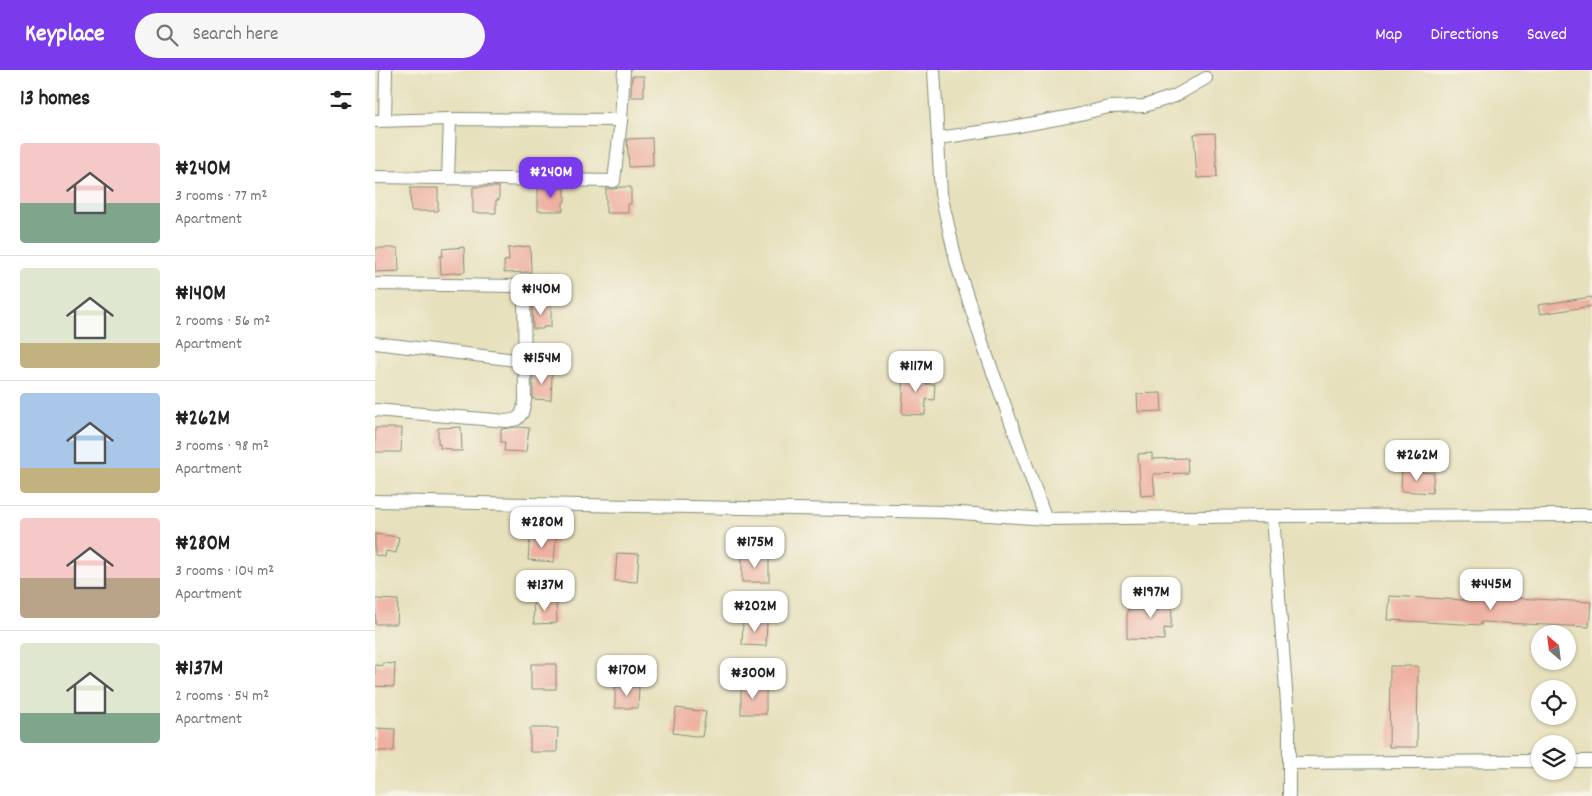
<!DOCTYPE html>
<html lang="en">
<head>
<meta charset="utf-8">
<style>
	body { margin:0; font-family:Dekko,sans-serif; background:#f6f6f6; color:#222; height:100vh; display:flex; flex-direction:column; font-size:19px; white-space:nowrap }
	* { box-sizing:border-box; margin:0 }
	p { font-size:16px; color:#767676 }
	.icon { flex:none; width:28px; height:28px; fill:none; stroke:currentColor; stroke-width:2; stroke-linecap:round; stroke-linejoin:round }
	.map { position:relative; flex:1; overflow:hidden }
	.side { display:flex; flex-direction:column; background:#fff; width:375px }
	.side>* { flex:none }
	.needle { width:32px; rotate:332deg }
	.tools { position:absolute; left:1156px; top:555px; display:grid; gap:10px }
	.tools a { display:grid; place-items:center; width:45px; height:45px; border-radius:50%; background:#fff; box-shadow:0 1px 4px #0004; font-size:25px }
	.price { position:absolute; translate:-50% -42px; padding:0 11px; border-radius:10px; background:#fff; color:#222; font-size:16px; line-height:32px; filter:drop-shadow(0 1px 2px #0008) }
	.price::after { content:''; position:absolute; left:50%; top:30px; width:15px; height:11px; margin-left:-8px; background:inherit; clip-path:polygon(0 0,100% 0,50% 100%) }
	.price.selected { background:#7c3aed; color:#fff }
	ul { padding:0; list-style:none }
	li { display:flex; align-items:center; gap:15px; height:125px; padding:0 20px }
	li+li { border-top:1px solid #e0e0e0 }
	li span { display:grid; place-items:center; flex:none; width:140px; height:100px; border-radius:5px; color:#555 }
	li>.icon { margin-inline-start:auto }
	span .icon { width:60px; height:60px; fill:#fffc; stroke-width:1 }
	li b { font-size:21px }
	h2 { display:flex; justify-content:space-between; align-items:center; height:60px; padding:0 20px; font-size:21px }
	header { display:flex; align-items:center; gap:30px; box-sizing:border-box; height:70px; padding:0 25px; background:#7c3aed; color:#fff }
	header strong { font-size:24px }
	nav { display:flex; gap:28px; margin-inline-start:auto; font-size:18px }
	.search { width:350px; height:45px; background:#f6f6f6; display:flex; align-items:center; gap:12px; box-sizing:border-box; padding:0 18px; border-radius:28px; color:#767676; font-size:19px }
	main { display:flex; flex:1; min-height:0 }
	.map>svg:first-child { display:block }
</style>
</head>
<body>
<header>
<strong>Keyplace</strong>
<div class="search"><svg class="icon" aria-label="search" viewBox="0 0 24 24"><circle cx="10" cy="10" r="6"/><path d="M15 15l6 6"/></svg>Search here</div>
<nav><a>Map</a><a>Directions</a><a>Saved</a></nav>
</header>
<main>
<section class="side">
<h2>13 homes<svg class="icon" aria-label="filters" viewBox="0 0 24 24"><path d="M4 7h16M4 17h16"/><circle cx="9" cy="7" r="2"/><circle cx="15" cy="17" r="2"/></svg></h2>
<ul>
<li><span style="background:linear-gradient(#f6c9c9 60%,#7fa58c 0)"><svg class="icon" aria-label="home" viewBox="0 0 24 24"><path d="M3 11l9-7 9 7M6 9v11h12V9"/></svg></span><div><b>₦240M</b><p>3 rooms · 77 m²</p><p>Apartment</p></div></li>
<li><span style="background:linear-gradient(#dfe7d0 75%,#c2b280 0)"><svg class="icon" aria-label="home" viewBox="0 0 24 24"><path d="M3 11l9-7 9 7M6 9v11h12V9"/></svg></span><div><b>₦140M</b><p>2 rooms · 56 m²</p><p>Apartment</p></div></li>
<li><span style="background:linear-gradient(#a9c7e8 75%,#c2b280 0)"><svg class="icon" aria-label="home" viewBox="0 0 24 24"><path d="M3 11l9-7 9 7M6 9v11h12V9"/></svg></span><div><b>₦262M</b><p>3 rooms · 98 m²</p><p>Apartment</p></div></li>
<li><span style="background:linear-gradient(#f6c9c9 60%,#b9a48a 0)"><svg class="icon" aria-label="home" viewBox="0 0 24 24"><path d="M3 11l9-7 9 7M6 9v11h12V9"/></svg></span><div><b>₦280M</b><p>3 rooms · 104 m²</p><p>Apartment</p></div></li>
<li><span style="background:linear-gradient(#dfe7d0 70%,#7fa58c 0)"><svg class="icon" aria-label="home" viewBox="0 0 24 24"><path d="M3 11l9-7 9 7M6 9v11h12V9"/></svg></span><div><b>₦137M</b><p>2 rooms · 54 m²</p><p>Apartment</p></div></li>
</ul>
</section>
<div class="map">
<svg width="1217" height="726" viewBox="0 0 1217 726">
	<rect width="100%" height="100%" fill="#f7f3e8"/>
	<filter id="ink" filterUnits="userSpaceOnUse"><feTurbulence type="fractalNoise" baseFrequency=".02" numOctaves="2"/><feDisplacementMap in="SourceGraphic" scale="10" xChannelSelector="R" yChannelSelector="G"/><feConvolveMatrix kernelMatrix="1 2 1 2 8 2 1 2 1" color-interpolation-filters="sRGB"/></filter>
	<filter id="wash" filterUnits="userSpaceOnUse"><feTurbulence type="fractalNoise" baseFrequency=".0096" numOctaves="4" result="noise"/><feDisplacementMap in="SourceGraphic" scale="20" xChannelSelector="R" yChannelSelector="G"/><feGaussianBlur stdDeviation="1.12" result="paint"/><feColorMatrix in="noise" values="0 0 0 0 0 0 0 0 0 0 0 0 0 0 0 0 0 1.4 0 .05"/><feComposite in="paint" operator="in"/></filter>
	<g filter="url(#wash)">
		<rect width="100%" height="100%" fill="#e7e0bc"/>
		<g id="blocks">
			<!-- building -->
			<g fill="#eeb1a1">
				<path d="M257 6H269V27H256Z"/>
				<path d="M840 63 842 107 822 108 819 64Z"/>
				<path d="M277 68 278 96 254 97 252 69Z"/>
				<path d="M98 117H124V130H121V143H98Z"/>
				<path d="M246 117H256V134H253V143H231V119H239Z"/>
				<path d="M35 118H63V141H36Z"/>
				<path d="M163 118H190V132H188V141H163Z"/>
				<path d="M155 176 156 202 129 203V191L134 190 133 178Z"/>
				<path d="M89 177 90 202 66 204 65 186H68L67 179Z"/>
				<path d="M0 178H23L24 201 0 202Z"/>
				<path d="M1217 227V236L1165 244 1163 235Z"/>
				<path d="M168 232V234H176V257H168V259H158L157 233Z"/>
				<path d="M158 301 177 302 176 330 158 329Z"/>
				<path d="M529 302 552 303 551 314H560L559 330 551 329 550 345 527 344Z"/>
				<path d="M786 323 787 341 763 342 762 324Z"/>
				<path d="M86 357 87 381H76V379L65 378V374H63V358Z"/>
				<path d="M142 357 154 358 151 382 129 381 130 372H126V359Z"/>
				<path d="M0 358H27L26 382H0Z"/>
				<path d="M777 383V389L812 388 813 403 778 404 780 425 766 426 763 384Z"/>
				<path d="M1027 401 1059 403 1057 423 1026 421Z"/>
				<path d="M0 464 24 467 21 483 11 481 10 487 0 485Z"/>
				<path d="M155 465 181 468 179 492 153 490Z"/>
				<path d="M242 483 264 484 262 512 240 511Z"/>
				<rect x="367" y="486" width="27" height="26"/>
				<path d="M785 518H798L796 559 789 558V570L752 569V540H784Z"/>
				<path d="M1015 526 1123 532V527L1216 532 1214 557 1106 552V555L1013 550Z"/>
				<path d="M1 529 23 530 22 554H0Z"/>
				<path d="M181 529 182 553 159 554 158 530Z"/>
				<path d="M368 550 392 551 391 576 367 575Z"/>
				<path d="M8 593 20 594 19 617 0 616V595L8 596Z"/>
				<rect x="156" y="594" width="25" height="25"/>
				<path d="M1015 596H1043L1042 677H1014Z"/>
				<rect x="366" y="615" width="25" height="29"/>
				<path d="M240 617H264L263 638H240Z"/>
				<path d="M301 638 331 642 327 667 298 663Z"/>
				<path d="M0 658 20 659 19 681H0Z"/>
				<path d="M155 658H183L182 682H155Z"/>
			</g>
		</g>
	</g>
	<g filter="url(#ink)">
		<use href="#blocks" fill-opacity="0" stroke="#838e78" stroke-width="1"/>
		<g fill="none" stroke-linecap="round" stroke-linejoin="round">
			<!-- minor casing -->
			<g stroke="#838e78" stroke-width="14">
				<g id="minor">
					<path d="M559 0 566 124 582 195 608 275 671 449"/>
					<path d="M10 50 11 0"/>
					<path d="M0 51 75 49 246 50"/>
					<path d="M564 68 638 57 697 46 734 37 769 36 800 26 831 8"/>
					<path d="M0 107 239 111 246 50 249 0"/>
					<path d="M73 108 75 49"/>
					<path d="M0 214 149 216 150 331 147 343 142 349 132 351 0 340"/>
					<path d="M0 273 149 291"/>
					<path d="M0 431 571 442 671 449 898 446 1217 445"/>
					<path d="M898 446 914 660V726"/>
					<path d="M1192 691H1217"/>
					<path d="M914 693 1165 691"/>
				</g>
			</g>
			<!-- minor -->
			<use href="#minor" stroke="#fff" stroke-width="12"/>
		</g>
	</g>
</svg>
<div class="tools">
<a><svg class="needle" viewBox="-14 -14 28 28"><path d="M0-13l5 13h-10z" fill="#e53935"/><path d="M0 13l5-13h-10z" fill="#767676"/></svg></a>
<a><svg class="icon" aria-label="locate" viewBox="0 0 24 24"><circle cx="12" cy="12" r="6"/><path d="M12 2v4M12 18v4M2 12h4M18 12h4"/></svg></a>
<a><svg class="icon" aria-label="layers" viewBox="0 0 24 24"><path d="M12 4l9 5-9 5-9-5zM3 14l9 5 9-5"/></svg></a>
</div>
<b class="price selected" style="left:176px;top:129px">₦240M</b>
<b class="price" style="left:166px;top:246px">₦140M</b>
<b class="price" style="left:167px;top:315px">₦154M</b>
<b class="price" style="left:541px;top:323px">₦117M</b>
<b class="price" style="left:1042px;top:412px">₦262M</b>
<b class="price" style="left:167px;top:479px">₦280M</b>
<b class="price" style="left:380px;top:499px">₦175M</b>
<b class="price" style="left:1116px;top:541px">₦445M</b>
<b class="price" style="left:170px;top:542px">₦137M</b>
<b class="price" style="left:776px;top:549px">₦197M</b>
<b class="price" style="left:380px;top:563px">₦202M</b>
<b class="price" style="left:252px;top:627px">₦170M</b>
<b class="price" style="left:378px;top:630px">₦300M</b>
</div>
</main>
</body>
</html>
